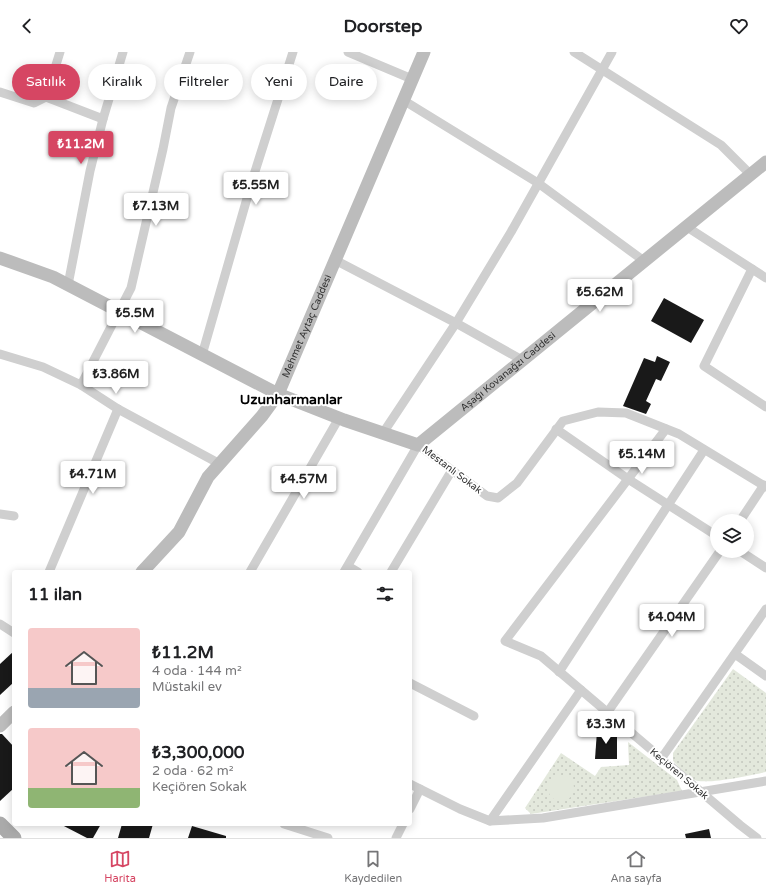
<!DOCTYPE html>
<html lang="tr">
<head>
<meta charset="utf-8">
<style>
	body { margin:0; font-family:"Varela Round",sans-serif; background:#f6f6f6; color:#202124; height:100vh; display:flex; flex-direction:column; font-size:15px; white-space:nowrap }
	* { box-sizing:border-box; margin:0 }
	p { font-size:13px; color:#757577 }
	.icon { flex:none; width:22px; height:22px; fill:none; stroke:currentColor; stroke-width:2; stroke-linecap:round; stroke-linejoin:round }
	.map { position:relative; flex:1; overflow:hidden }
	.details { position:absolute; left:12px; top:518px; width:400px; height:256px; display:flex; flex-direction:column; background:#fff; border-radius:4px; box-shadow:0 2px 10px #0003 }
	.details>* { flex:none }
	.top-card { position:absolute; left:12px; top:12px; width:400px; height:36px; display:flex; gap:8px }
	.tools { position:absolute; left:710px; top:462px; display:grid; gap:8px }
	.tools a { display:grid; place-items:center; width:44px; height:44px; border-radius:50%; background:#fff; box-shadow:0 2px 10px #0003; font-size:20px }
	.price { position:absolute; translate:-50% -34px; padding:0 9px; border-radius:4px; background:#fff; color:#222; font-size:13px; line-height:26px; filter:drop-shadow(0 1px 2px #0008) }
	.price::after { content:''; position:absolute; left:50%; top:24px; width:12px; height:9px; margin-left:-6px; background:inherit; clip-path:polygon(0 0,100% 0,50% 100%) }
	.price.on { background:#d64663; color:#fff }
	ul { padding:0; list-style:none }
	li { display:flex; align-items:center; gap:12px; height:100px; padding:0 16px }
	li span { display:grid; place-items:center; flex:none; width:112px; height:80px; border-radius:4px; color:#555 }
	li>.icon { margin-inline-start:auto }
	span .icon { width:48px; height:48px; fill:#fffc; stroke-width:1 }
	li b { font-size:17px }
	h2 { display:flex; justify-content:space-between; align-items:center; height:48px; padding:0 16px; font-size:17px }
	.chip { padding:0 14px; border-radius:18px; background:#fff; box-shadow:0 2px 10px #0003; font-size:14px; line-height:36px }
	.chip.on { background:#d64663; color:#fff }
	header { display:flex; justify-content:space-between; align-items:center; height:52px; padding:0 16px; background:#fff; font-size:18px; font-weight:800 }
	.tabs { display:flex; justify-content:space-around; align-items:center; height:56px; border-top:1px solid #e0e0e0; background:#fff; font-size:11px; color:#757577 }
	.tabs a { display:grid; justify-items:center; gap:2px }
	.tabs .on { color:#d64663 }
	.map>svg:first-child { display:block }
</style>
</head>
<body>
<header><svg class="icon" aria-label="back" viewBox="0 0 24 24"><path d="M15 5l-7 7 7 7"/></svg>Doorstep<svg class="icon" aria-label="heart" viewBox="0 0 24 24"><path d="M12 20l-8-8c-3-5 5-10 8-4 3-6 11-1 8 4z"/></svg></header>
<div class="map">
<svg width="766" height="786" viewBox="0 0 766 786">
	<defs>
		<pattern id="park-dots" width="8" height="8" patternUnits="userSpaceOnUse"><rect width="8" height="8" fill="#e3e8dc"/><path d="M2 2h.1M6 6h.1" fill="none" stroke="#c3c7bd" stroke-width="1.8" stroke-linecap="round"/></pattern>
	</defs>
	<rect width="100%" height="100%" fill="#fff"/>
	<!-- park -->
	<g fill="url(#park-dots)">
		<path d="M733 617 766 641V720C750 723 704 734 691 727 685 723 679 715 673 709V701Z"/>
		<path d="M628 690 677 728 682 739 531 762 525 756 561 701 595 724 601 715 629 713Z"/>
	</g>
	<!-- pitch -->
	<circle fill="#e3e8dc" cx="561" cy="736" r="13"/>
	<!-- building -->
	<g fill="#191919">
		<path d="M664 246 704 268 691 291 651 269Z"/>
		<path d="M657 304 670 310 661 329 656 327 646 349 651 352 646 362 623 354 644 306 655 310Z"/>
		<path d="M14 599V630L0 643V612Z"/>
		<path d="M597 679H617V707H595Z"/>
		<path d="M0 682H2L14 695V736L0 749Z"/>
		<path d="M60 772H101L93 786H87Z"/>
		<path d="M122 772H153L149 786H118Z"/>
		<path d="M192 774 226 784V786H188Z"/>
		<path d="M709 777 711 786H686L685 782Z"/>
	</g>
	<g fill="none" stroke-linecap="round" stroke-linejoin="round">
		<!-- street -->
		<g stroke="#cfcfcf" stroke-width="9">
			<path d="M60 0 46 45 103 67"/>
			<path d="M348 0 412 27"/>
			<path d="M574 0 721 93 751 123"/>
			<path d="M0 40 34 51 46 45"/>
			<path d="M403 48 538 131 644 209"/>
			<path d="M687 175 766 226"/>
			<path d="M335 208 456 271 522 308"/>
			<path d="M752 217 704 314 766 355"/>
			<path d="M68 233 90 119 103 67 123 0"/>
			<path d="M0 302 43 315 81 333 118 357 220 412"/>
			<path d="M202 303 252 129 293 0"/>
			<path d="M81 333 131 236 163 97 171 56 190 0"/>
			<path d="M556 377 628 427 717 484"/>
			<path d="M666 377 505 589 541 604 740 773 757 786"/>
			<path d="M383 381 456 271 511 180 612 0"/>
			<path d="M0 462 14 464"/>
			<path d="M740 469 764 433"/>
			<path d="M740 499 766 516"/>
			<path d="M348 514 358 520"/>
			<path d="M49 520 118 357"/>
			<path d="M250 520 339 366"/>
			<path d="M344 520 418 393 487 444 498 446 517 431 563 369 598 360 626 361 679 382 766 435"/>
			<path d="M391 520 452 418"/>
			<path d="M0 572 14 581"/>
			<path d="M735 602 766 624"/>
			<path d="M559 620 704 398"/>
			<path d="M410 631 474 664"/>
			<path d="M607 661 720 499"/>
			<path d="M661 707 766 557"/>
			<path d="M410 732 460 757 490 769 543 766 766 729"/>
			<path d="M410 757 420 737"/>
			<path d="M490 769 581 638"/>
			<path d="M284 772 328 786"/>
			<path d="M396 786 403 772"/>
		</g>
		<!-- secondary -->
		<g stroke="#bcbcbc" stroke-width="13">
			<path id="s1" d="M0 206 53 225 278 342 344 368 418 393 766 110"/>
			<path id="s2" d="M142 520 179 480 208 425 262 364 278 342 424 0"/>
			<path d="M0 674 14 660"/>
		</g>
		<!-- primary -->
		<path stroke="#aaa" stroke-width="15" d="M0 772 14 786"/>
	</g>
	<g text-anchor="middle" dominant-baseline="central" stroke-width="4" stroke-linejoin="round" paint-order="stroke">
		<!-- street labels -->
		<g font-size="10" fill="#323232" stroke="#fff">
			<text stroke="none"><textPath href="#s2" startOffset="299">Mehmet Aytaç Caddesi</textPath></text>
			<text stroke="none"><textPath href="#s1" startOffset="575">Aşağı Kovanağzı Caddesi</textPath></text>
			<text transform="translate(452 418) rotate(37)">Mestanlı Sokak</text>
			<text transform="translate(679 722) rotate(40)">Keçiören Sokak</text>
		</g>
		<!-- district labels -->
		<g font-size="14" font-weight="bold" fill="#000" stroke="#fff">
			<text x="291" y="347">Uzunharmanlar</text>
		</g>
	</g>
</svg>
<div class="tools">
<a><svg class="icon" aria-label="layers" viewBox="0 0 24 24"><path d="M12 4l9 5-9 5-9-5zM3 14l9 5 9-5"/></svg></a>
</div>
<b class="price on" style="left:81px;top:113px">₺11.2M</b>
<b class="price" style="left:256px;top:154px">₺5.55M</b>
<b class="price" style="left:156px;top:175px">₺7.13M</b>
<b class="price" style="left:600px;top:261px">₺5.62M</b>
<b class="price" style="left:135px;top:282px">₺5.5M</b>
<b class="price" style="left:116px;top:343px">₺3.86M</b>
<b class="price" style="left:642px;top:423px">₺5.14M</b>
<b class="price" style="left:93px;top:443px">₺4.71M</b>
<b class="price" style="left:304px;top:448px">₺4.57M</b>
<b class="price" style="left:672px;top:586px">₺4.04M</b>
<b class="price" style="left:606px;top:693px">₺3.3M</b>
<div class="top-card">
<a class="chip on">Satılık</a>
<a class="chip">Kiralık</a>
<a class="chip">Filtreler</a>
<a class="chip">Yeni</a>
<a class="chip">Daire</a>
</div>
<section class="details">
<h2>11 ilan<svg class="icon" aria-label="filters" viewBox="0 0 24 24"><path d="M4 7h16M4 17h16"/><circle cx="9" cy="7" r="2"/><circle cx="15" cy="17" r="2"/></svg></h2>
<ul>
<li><span style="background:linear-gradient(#f6c9c9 75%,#9aa5b1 0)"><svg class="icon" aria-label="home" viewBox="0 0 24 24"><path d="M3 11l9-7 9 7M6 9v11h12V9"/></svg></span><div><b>₺11.2M</b><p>4 oda · 144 m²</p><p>Müstakil ev</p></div></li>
<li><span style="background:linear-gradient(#f6c9c9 75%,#8fb573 0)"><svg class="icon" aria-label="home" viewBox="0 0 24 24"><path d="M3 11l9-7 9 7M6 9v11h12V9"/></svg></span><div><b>₺3,300,000</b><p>2 oda · 62 m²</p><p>Keçiören Sokak</p></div></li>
</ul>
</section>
</div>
<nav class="tabs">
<a class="on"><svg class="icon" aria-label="map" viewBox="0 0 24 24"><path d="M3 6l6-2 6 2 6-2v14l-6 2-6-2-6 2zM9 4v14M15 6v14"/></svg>Harita</a>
<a><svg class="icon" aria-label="saved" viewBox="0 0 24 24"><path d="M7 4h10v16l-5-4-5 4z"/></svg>Kaydedilen</a>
<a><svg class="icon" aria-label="home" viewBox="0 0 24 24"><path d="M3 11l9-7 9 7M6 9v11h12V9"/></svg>Ana sayfa</a>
</nav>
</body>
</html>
